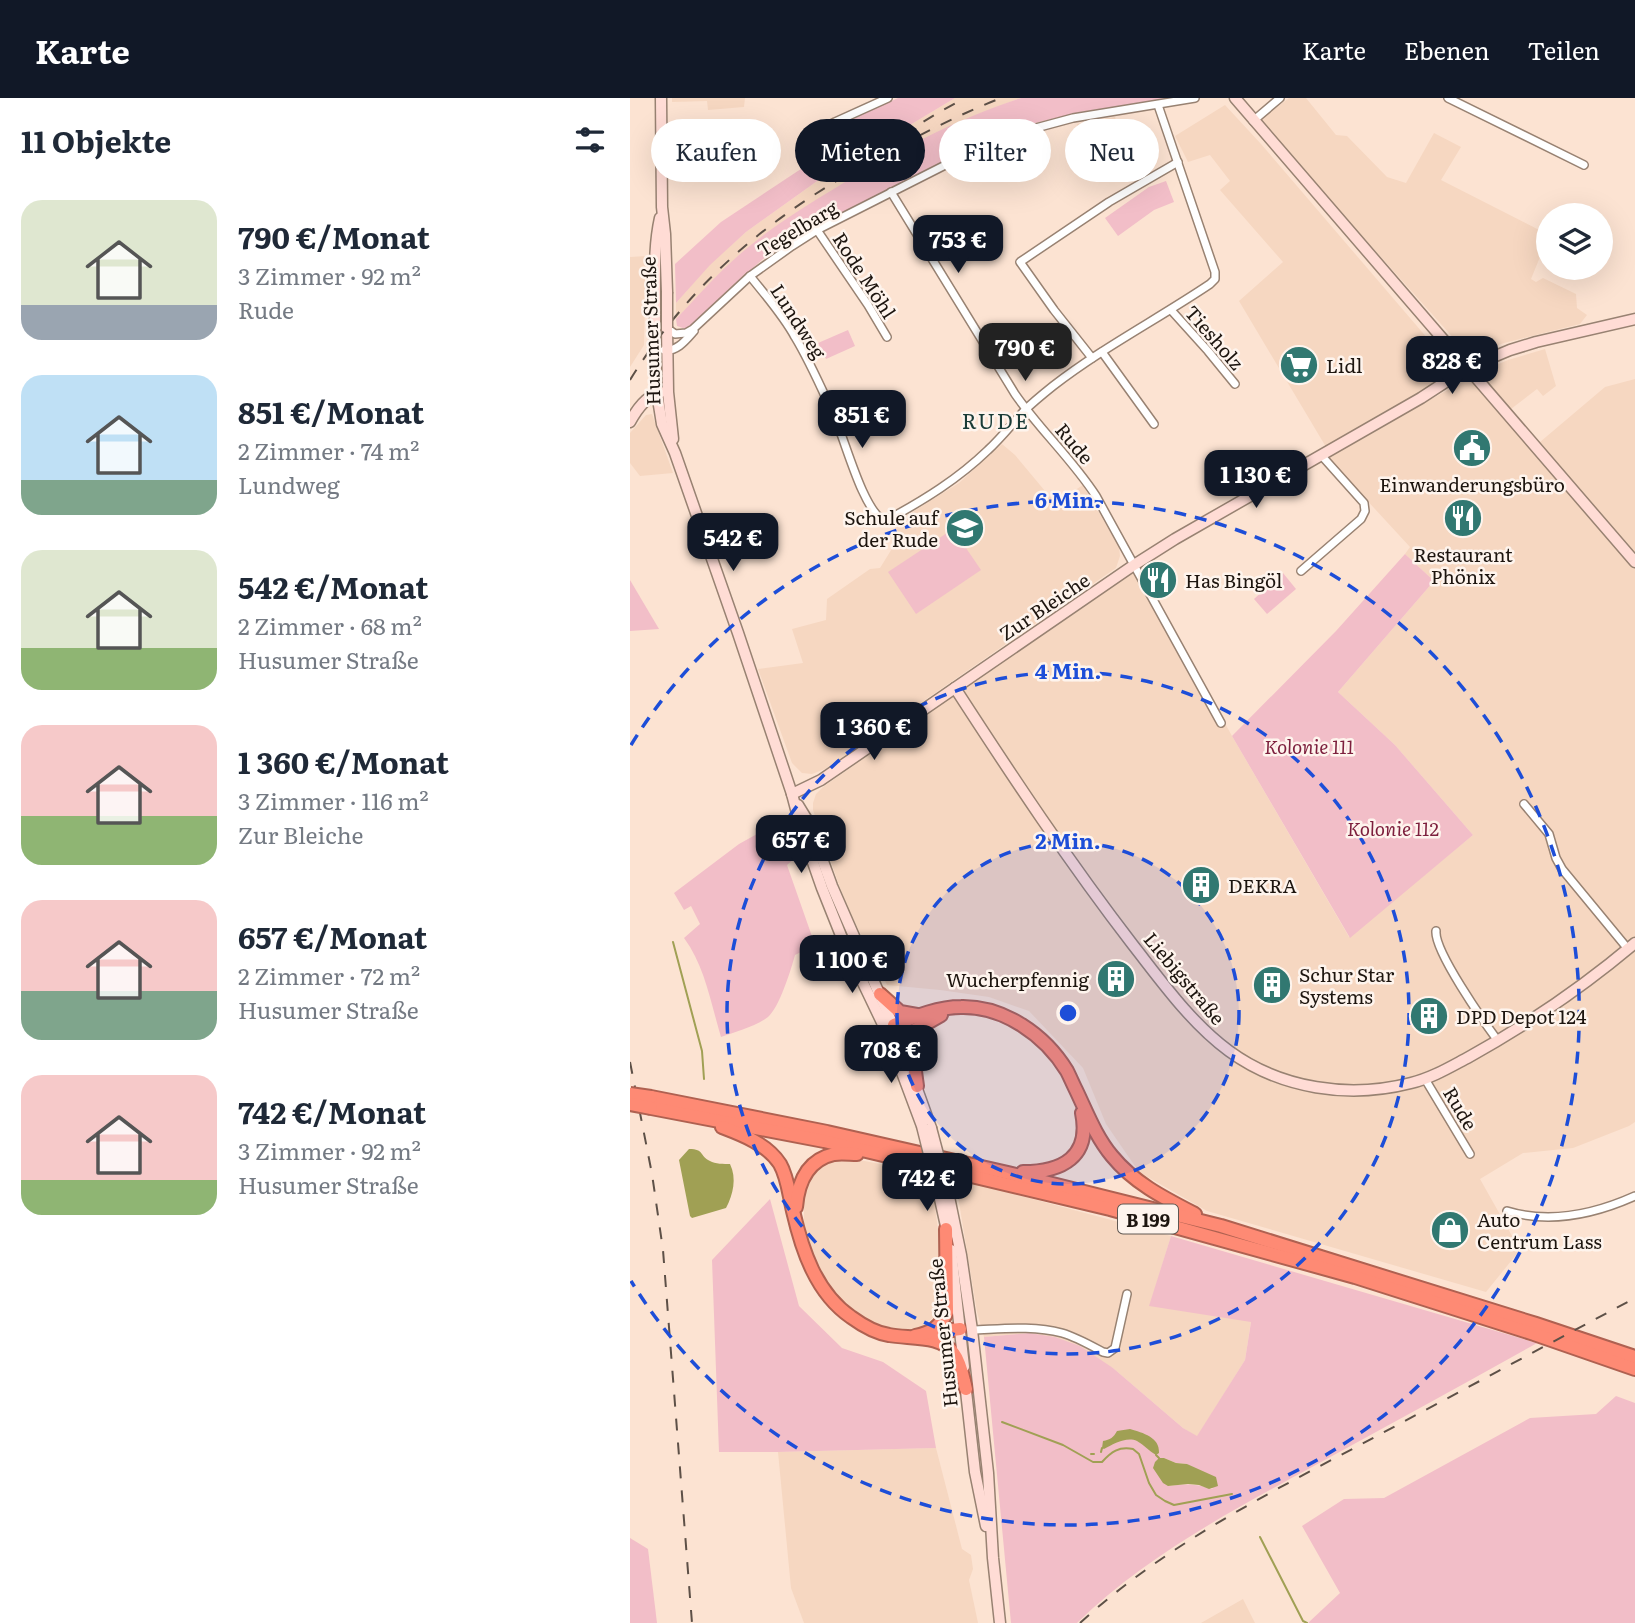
<!DOCTYPE html>
<html lang="de">
<head>
<meta charset="utf-8">
<style>
	body { margin:0; font-family:Literata,serif; background:#f6f6f7; color:#1f2937; height:100vh; display:flex; flex-direction:column; font-size:26px; white-space:nowrap }
	* { box-sizing:border-box; margin:0 }
	p { font-size:23px; color:#747a83 }
	.icon { flex:none; width:38px; height:38px; fill:none; stroke:currentColor; stroke-width:2; stroke-linecap:round; stroke-linejoin:round }
	.map { position:relative; flex:1; overflow:hidden }
	.details { display:flex; flex-direction:column; background:#fff; width:630px }
	.details>* { flex:none }
	.hud { position:absolute; left:21px; top:21px; width:665px; height:63px; display:flex; gap:14px }
	.controls { position:absolute; left:906px; top:105px; display:grid; gap:14px }
	.controls a { display:grid; place-items:center; width:77px; height:77px; border-radius:50%; background:#fff; box-shadow:0 7px 28px #0002; font-size:35px }
	.price { position:absolute; translate:-50% -60px; padding:0 16px; border-radius:14px; background:#111827; color:#fff; font-size:23px; line-height:46px; filter:drop-shadow(0 2px 4px #0008) }
	.price::after { content:''; position:absolute; left:50%; top:42px; width:21px; height:16px; margin-left:-10px; background:inherit; clip-path:polygon(0 0,100% 0,50% 100%) }
	.price.selected { background:#222; color:#fff }
	ul { padding:0; list-style:none }
	li { display:flex; align-items:center; gap:21px; height:175px; padding:0 21px }
	li span { display:grid; place-items:center; flex:none; width:196px; height:140px; border-radius:21px; color:#555 }
	li>.icon { margin-inline-start:auto }
	span .icon { width:84px; height:84px; fill:#fffc; stroke-width:1 }
	li b { font-size:30px }
	h2 { display:flex; justify-content:space-between; align-items:center; height:84px; padding:0 21px; font-size:30px }
	.pill { padding:0 24px; border-radius:32px; background:#fff; box-shadow:0 7px 28px #0002; font-size:24px; line-height:63px }
	.pill.selected { background:#111827; color:#fff }
	header { display:flex; align-items:center; gap:42px; box-sizing:border-box; height:98px; padding:0 35px; background:#111827; color:#fff }
	header strong { font-size:33px }
	nav { display:flex; gap:38px; margin-inline-start:auto; font-size:24px }
	main { display:flex; flex:1; min-height:0 }
	.map>svg:first-child { display:block }
</style>
</head>
<body>
<header>
<strong>Karte</strong>
<nav><a>Karte</a><a>Ebenen</a><a>Teilen</a></nav>
</header>
<main>
<section class="details">
<h2>11 Objekte<svg class="icon" aria-label="filters" viewBox="0 0 24 24"><path d="M4 7h16M4 17h16"/><circle cx="9" cy="7" r="2"/><circle cx="15" cy="17" r="2"/></svg></h2>
<ul>
<li><span style="background:linear-gradient(#dfe7d0 75%,#9aa5b1 0)"><svg class="icon" aria-label="home" viewBox="0 0 24 24"><path d="M3 11l9-7 9 7M6 9v11h12V9"/></svg></span><div><b>790 €/Monat</b><p>3 Zimmer · 92 m²</p><p>Rude</p></div></li>
<li><span style="background:linear-gradient(#bfe0f5 75%,#7fa58c 0)"><svg class="icon" aria-label="home" viewBox="0 0 24 24"><path d="M3 11l9-7 9 7M6 9v11h12V9"/></svg></span><div><b>851 €/Monat</b><p>2 Zimmer · 74 m²</p><p>Lundweg</p></div></li>
<li><span style="background:linear-gradient(#dfe7d0 70%,#8fb573 0)"><svg class="icon" aria-label="home" viewBox="0 0 24 24"><path d="M3 11l9-7 9 7M6 9v11h12V9"/></svg></span><div><b>542 €/Monat</b><p>2 Zimmer · 68 m²</p><p>Husumer Straße</p></div></li>
<li><span style="background:linear-gradient(#f6c9c9 65%,#8fb573 0)"><svg class="icon" aria-label="home" viewBox="0 0 24 24"><path d="M3 11l9-7 9 7M6 9v11h12V9"/></svg></span><div><b>1 360 €/Monat</b><p>3 Zimmer · 116 m²</p><p>Zur Bleiche</p></div></li>
<li><span style="background:linear-gradient(#f6c9c9 65%,#7fa58c 0)"><svg class="icon" aria-label="home" viewBox="0 0 24 24"><path d="M3 11l9-7 9 7M6 9v11h12V9"/></svg></span><div><b>657 €/Monat</b><p>2 Zimmer · 72 m²</p><p>Husumer Straße</p></div></li>
<li><span style="background:linear-gradient(#f6c9c9 75%,#8fb573 0)"><svg class="icon" aria-label="home" viewBox="0 0 24 24"><path d="M3 11l9-7 9 7M6 9v11h12V9"/></svg></span><div><b>742 €/Monat</b><p>3 Zimmer · 92 m²</p><p>Husumer Straße</p></div></li>
</ul>
</section>
<div class="map">
<svg width="1005" height="1525" viewBox="0 0 1005 1525">
	<rect width="100%" height="100%" fill="#fce3d2"/>
	<!-- built -->
	<g fill="#f6d7c1">
		<path d="M42 0H115L114 9 78 12 77 3 42 4Z"/>
		<path d="M325 0H391L377 5 307 35 110 156 46 221V205L80 166 116 134 190 81Z"/>
		<path d="M659 0H676L706 37 717 38 757 79 776 85 804 35 831 49 811 82 919 137 901 181 906 184 913 180 946 196 947 210 957 217 950 226 874 245 845 255 836 254 629 23Z"/>
		<path d="M595 7 631 46 816 262 817 270 803 287 696 349 609 203 653 164 590 92 600 83 580 57 558 64 545 38Z"/>
		<path d="M485 19 489 33 493 32 499 53 483 60 480 55 459 65 447 26Z"/>
		<path d="M16 158 14 247 0 269V159Z"/>
		<path d="M915 251 926 288 913 298 907 291 881 311 910 344 975 289 1005 281V1024L999 1028 943 1050 893 1055 850 1081 890 1152 856 1194 577 1113 509 1074 476 1026 453 970 399 913 359 899 310 892 257 887 221 817 209 787 183 712V705L186 696 193 689 508 469 602 638 719 839 843 737 765 647 708 594 804 483 775 456 780 449 697 359 850 274 878 262Z"/>
		<path d="M22 316 43 375 10 378 0 365V335L16 317Z"/>
		<path d="M372 346 385 357 425 405 453 387 489 449 490 458 486 470 195 671 182 676 172 675 162 665 128 571 173 565 162 531 196 522 197 501 240 471 250 470 263 449 265 425 329 385Z"/>
		<path d="M213 1059 299 1075 303 1092 310 1148 311 1197 308 1216 291 1229 273 1233 239 1223 213 1205 197 1183 185 1161 174 1129V1097L183 1075 196 1064Z"/>
		<path d="M325 1080 541 1138 520 1207 621 1223 615 1262 567 1339 553 1330 483 1270 399 1235 354 1239 347 1214Z"/>
		<path d="M306 1350 332 1451 341 1457 343 1471 339 1482 348 1525H174L161 1490 148 1354Z"/>
		<path d="M613 1501 625 1525H571Z"/>
	</g>
	<!-- green -->
	<g fill="#f2bec8" fill-rule="evenodd">
		<path d="M268 0H325L190 81 116 134 80 167 46 205 45 166 91 124 186 61 181 52 194 34Z"/>
		<path d="M391 0H539L450 14 401 26 350 46 185 128 133 161 96 194 61 227 56 231 47 228 46 221C67 199 87 176 110 156 140 130 174 109 207 89 264 54 328 20 391 0Z"/>
		<path d="M536 83 544 104 524 112 488 138 475 120 519 89Z"/>
		<path d="M218 232 225 248 196 261 188 245Z"/>
		<path d="M323 431 351 472 286 516 258 474Z"/>
		<path d="M775 456 804 483 708 594 765 647 843 737 720 840 602 638 706 533Z"/>
		<path d="M653 475 666 491 637 516 624 501Z"/>
		<path d="M0 482 29 531 0 533Z"/>
		<path d="M156 725 166 759 157 767 185 847 165 857C161 872 149 910 138 919 127 928 105 934 91 939 81 906 75 868 54 840L70 826 61 808 54 812 44 795 109 746 127 736Z"/>
		<path d="M140 1101 169 1208 212 1250 253 1264 296 1293 306 1350 148 1354H89L82 1162Z"/>
		<path d="M541 1138 907 1245C832 1287 757 1328 682 1369 601 1413 513 1460 447 1525H381L354 1239 399 1235 425 1239 450 1248 483 1270 553 1330 567 1338 615 1262 621 1224 519 1208ZM534 1360 546 1365 557 1366 583 1391C577 1390 571 1387 564 1387 555 1386 547 1387 538 1388Z"/>
		<path d="M986 1298 1005 1305V1525H678L710 1495 672 1428 714 1401 754 1400 900 1320 966 1316Z"/>
		<path d="M0 1440 18 1451 27 1525H0Z"/>
	</g>
	<!-- water -->
	<g fill="#a0a054">
		<path d="M59 1051C75 1051 69 1058 80 1063 85 1066 94 1066 100 1066 107 1080 103 1097 96 1110L62 1120 60 1118 49 1062Z"/>
		<path d="M500 1331C513 1335 530 1339 529 1355L526 1357C519 1353 514 1347 507 1343 497 1338 483 1346 474 1351L472 1350 473 1343C480 1342 484 1339 487 1333Z"/>
		<path d="M529 1360H534L546 1365 557 1366 586 1379 588 1388 579 1391 569 1387 558 1386 538 1388 533 1385 523 1370 525 1364Z"/>
	</g>
	<g fill="none" stroke-linecap="round" stroke-linejoin="round">
		<!-- stream -->
		<g stroke="#a0a054" stroke-width="2">
			<path d="M43 844 72 953 74 981"/>
			<path d="M372 1324 433 1347 463 1364H472C481 1354 489 1348 503 1351L509 1356 519 1385 526 1397 535 1403 544 1407 602 1396"/>
			<path d="M471 1354 472 1350"/>
			<path d="M461 1356H464"/>
			<path d="M526 1357 529 1360"/>
			<path d="M630 1439 673 1523 677 1525"/>
		</g>
		<!-- street casing -->
		<g stroke="#988272" stroke-width="10">
			<g id="street">
				<path d="M818 0 954 67"/>
				<path d="M623 23 650 0"/>
				<path d="M173 41 205 24 258 0"/>
				<path d="M261 94 385 296C410 332 442 361 466 398L591 625"/>
				<path d="M187 132 238 207 257 239"/>
				<path d="M120 178C136 198 153 217 165 239 179 262 190 287 201 311 215 339 230 406 253 423L257 422C294 402 328 381 358 352 371 340 382 326 394 313 403 304 413 296 423 288 472 250 528 221 580 186L585 181V174L528 7"/>
				<path d="M541 212 578 253 605 286"/>
				<path d="M37 230 45 236 56 235 63 231 120 178 162 148 187 132 345 52 391 34 443 20 565 0"/>
				<path d="M34 252C47 254 56 242 64 233"/>
				<path d="M472 254 524 326"/>
				<path d="M462 260 424 212 390 164 479 104 548 64"/>
				<path d="M671 473 731 421 735 413 734 405 691 357"/>
				<path d="M894 706 919 736 926 760 932 771 998 851"/>
				<path d="M806 833C804 853 854 924 868 943"/>
				<path d="M795 981 840 1056"/>
				<path d="M877 1113C920 1126 965 1116 1005 1098"/>
				<path d="M342 1232C371 1231 403 1227 432 1235 446 1239 460 1247 473 1254L478 1255 485 1250 497 1196"/>
			</g>
		</g>
		<!-- secondary casing -->
		<g stroke="#988272" stroke-width="13">
			<g id="secondary">
				<path d="M31 0 32 109 35 136 37 194"/>
				<path d="M605 0 1005 464"/>
				<path d="M25 201C25 174 24 147 30 120"/>
				<path d="M37 230 38 294 43 341"/>
				<path d="M25 250 27 295 32 326 45 355 108 535 162 696 171 730 192 790 214 845 258 937 292 1028"/>
				<path d="M0 324C7 311 16 298 31 294"/>
				<path d="M325 590C382 678 439 764 503 847 532 884 561 925 599 953 651 991 719 1001 781 985 802 980 820 969 839 959 897 927 954 888 1005 845"/>
				<path d="M162 696 191 682 504 467 545 441 791 300 837 270 880 252 906 244 1005 221"/>
				<path d="M168 707 179 725 202 788 269 941 301 1030"/>
				<path d="M308 1092 318 1137"/>
				<path d="M318 1094 331 1157 342 1232 358 1375 363 1460 370 1525"/>
				<path d="M321 1152 334 1269"/>
				<path d="M335 1284 345 1374 356 1428"/>
			</g>
		</g>
		<!-- highway casing -->
		<g stroke="#af6151" stroke-width="16">
			<g id="highway">
				<path d="M250 896 270 914 287 917"/>
				<path d="M264 927C284 919 308 909 331 909 374 908 415 937 437 973 440 979 443 986 446 992 457 1015 466 1039 482 1058 504 1085 534 1100 565 1116"/>
				<path d="M269 941 311 917"/>
				<path d="M287 988C284 966 280 947 293 928"/>
				<path d="M21 999 197 1034 378 1075 591 1128 906 1226 1005 1259"/>
				<path d="M21 1010 194 1043 480 1111 725 1179 904 1236 1005 1271"/>
				<path d="M92 1029C113 1037 137 1046 150 1066 158 1080 159 1097 163 1113 172 1152 186 1195 221 1219 232 1227 246 1235 259 1237 279 1241 312 1236 324 1256 331 1265 333 1280 336 1291"/>
				<path d="M393 1074C432 1074 461 1059 452 1015"/>
				<path d="M166 1109C168 1085 177 1062 204 1056 211 1055 220 1056 227 1056"/>
				<path d="M299 1235 330 1231"/>
				<path d="M285 1238C301 1235 310 1229 317 1214L316 1131"/>
			</g>
		</g>
		<!-- street -->
		<use href="#street" stroke="#fff" stroke-width="7"/>
		<!-- secondary -->
		<use href="#secondary" stroke="#ffdcd5" stroke-width="10"/>
		<!-- highway -->
		<use href="#highway" stroke="#fe8a74" stroke-width="12"/>
		<!-- rail -->
		<g stroke="#5d5047" stroke-width="2" stroke-dasharray="12 12" stroke-linecap="butt">
			<path d="M273 36 306 16 335 0"/>
			<path d="M0 282C67 174 154 108 265 50 300 32 335 14 371 0"/>
			<path d="M0 964 22 1076 33 1152 62 1525"/>
			<path d="M450 1525C532 1450 631 1399 728 1348 820 1299 913 1249 1005 1200"/>
		</g>
		<!-- secondary-bridge casing -->
		<g stroke="#988272" stroke-width="13" stroke-linecap="butt">
			<g id="secondary-bridge">
				<path d="M37 194V230"/>
				<path d="M25 201V250"/>
				<path d="M292 1028 308 1092"/>
				<path d="M301 1030 318 1094"/>
			</g>
		</g>
		<!-- highway-bridge casing -->
		<g stroke="#af6151" stroke-width="16" stroke-linecap="butt">
			<g id="highway-bridge">
				<path d="M0 996 21 999"/>
				<path d="M0 1006 21 1010"/>
			</g>
		</g>
		<!-- secondary-bridge -->
		<use href="#secondary-bridge" stroke="#ffdcd5" stroke-width="10"/>
		<!-- highway-bridge -->
		<use href="#highway-bridge" stroke="#fe8a74" stroke-width="12"/>
	</g>
	<!-- distance rings -->
	<circle cx="438" cy="915" r="171" fill="#1d4ed8" fill-opacity=".12"/>
	<g fill="none" stroke="#1d4ed8" stroke-width="3.5" stroke-dasharray="12 9">
		<circle cx="438" cy="915" r="171"/>
		<circle cx="438" cy="915" r="341"/>
		<path d="M1 647A512 512 0 1 1 1 1183"/>
	</g>
	<!-- icons -->
	<defs>
		<g id="supermarket-disc" transform="scale(2.0125)"><circle r="9.5" fill="#317871" stroke="#fef4ed"/><path d="M-6-5.5h2.5l.6 2H6L4.5 2H-2.5L-4.4-4H-6ZM-1.5 3.2a1.3 1.3 0 1 0 .1 0ZM3 3.2a1.3 1.3 0 1 0 .1 0Z" fill="#fff"/></g>
		<g id="civic-disc" transform="scale(2.0125)"><circle r="9.5" fill="#317871" stroke="#fef4ed"/><path d="M-.6-6.5H3V-4.5H.6V-3L4-1V1h2V6H-6V1h2V-1L-.6-3ZM-1.2 2.5V6h2.4V2.5Z" fill="#fff"/></g>
		<g id="restaurant-disc" transform="scale(2.0125)"><circle r="9.5" fill="#317871" stroke="#fef4ed"/><path d="M-5-6h1v4h1v-4h1v4h1v-4h1v5L-1.5 .5V6h-2V.5L-5-1ZM5-6V6H3V1.5H1.5Q1.5-4 5-6Z" fill="#fff"/></g>
		<g id="school-disc" transform="scale(2.0125)"><circle r="9.5" fill="#317871" stroke="#fef4ed"/><path d="M0-5L7-2L0 1L-7-2ZM-4 1L0 2.5L4 1V4Q0 6-4 4Z" fill="#fff"/></g>
		<g id="building-disc" transform="scale(2.0125)"><circle r="9.5" fill="#317871" stroke="#fef4ed"/><path d="M-4-6H4V6H1V3H-1V6H-4ZM-2.5-4.3h1.7v1.8h-1.7ZM.8-4.3h1.7v1.8H.8ZM-2.5-1h1.7V.8h-1.7ZM.8-1h1.7V.8H.8Z" fill="#fff"/></g>
		<g id="shop-disc" transform="scale(2.0125)"><circle r="9.5" fill="#317871" stroke="#fef4ed"/><path d="M-5-2.5h2.3a2.7 3.5 0 0 1 5.4 0H5L5.5 6h-11ZM-1.5-2.5h3a1.5 2.3 0 0 0-3 0Z" fill="#fff"/></g>
	</defs>
	<g fill-rule="evenodd">
		<use href="#supermarket-disc" x="669" y="267"/>
		<use href="#civic-disc" x="842" y="350"/>
		<use href="#restaurant-disc" x="833" y="420"/>
		<use href="#school-disc" x="335" y="430"/>
		<use href="#restaurant-disc" x="528" y="482"/>
		<use href="#building-disc" x="571" y="787"/>
		<use href="#building-disc" x="486" y="881"/>
		<use href="#building-disc" x="642" y="887"/>
		<use href="#building-disc" x="799" y="918"/>
		<use href="#shop-disc" x="820" y="1132"/>
	</g>
	<g text-anchor="middle" dominant-baseline="central" stroke-width="5" stroke-linejoin="round" paint-order="stroke">
		<!-- shield labels -->
		<rect fill="#fef4ed" stroke="#605852" stroke-width="2" x="488" y="1106.5" width="60" height="29" rx="5"/>
		<g font-size="18" font-weight="bold" fill="#1d150f">
			<text x="518" y="1121">B 199</text>
		</g>
		<!-- street labels -->
		<g font-size="19" fill="#1d150f" stroke="#fef4ed">
			<text transform="translate(167 130) rotate(-31)">Tegelbarg</text>
			<text transform="translate(235 177) rotate(57)">Rode Möhl</text>
			<text transform="translate(169 223) rotate(57)">Lundweg</text>
			<text transform="translate(20 233) rotate(-92)">Husumer Straße</text>
			<text transform="translate(585 239) rotate(49)">Tiesholz</text>
			<text transform="translate(445 345) rotate(50)">Rude</text>
			<text transform="translate(414 508) rotate(-34)">Zur Bleiche</text>
			<text transform="translate(555 880) rotate(50)">Liebigstraße</text>
			<text transform="translate(831 1010) rotate(59)">Rude</text>
			<text transform="translate(312 1235) rotate(-96)">Husumer Straße</text>
		</g>
		<!-- poi labels -->
		<g font-size="19" fill="#1d150f" stroke="#fef4ed" text-anchor="start">
			<text x="696" y="267">Lidl</text>
			<text x="842" y="386" text-anchor="middle">Einwanderungsbüro</text>
			<text x="308" y="419" text-anchor="end">Schule auf<tspan x="308" dy="22">der Rude</tspan></text>
			<text x="833" y="456" text-anchor="middle">Restaurant<tspan x="833" dy="22">Phönix</tspan></text>
			<text x="555" y="482">Has Bingöl</text>
			<text x="598" y="787">DEKRA</text>
			<text x="669" y="876">Schur Star<tspan x="669" dy="22">Systems</tspan></text>
			<text x="459" y="881" text-anchor="end">Wucherpfennig</text>
			<text x="826" y="918">DPD Depot 124</text>
			<text x="847" y="1121">Auto<tspan x="847" dy="22">Centrum Lass</tspan></text>
		</g>
		<!-- park labels -->
		<g font-size="19" font-style="italic" fill="#7d1f3d" stroke="#fef4ed">
			<text x="679" y="648">Kolonie 111</text>
			<text x="763" y="730">Kolonie 112</text>
		</g>
		<!-- neighbourhood labels -->
		<g font-size="21" letter-spacing="2" fill="#193b37" stroke="#fef4ed">
			<text x="366" y="321">RUDE</text>
		</g>
	</g>
	<circle cx="438" cy="915" r="10" fill="#1d4ed8" stroke="#fef4ed" stroke-width="3.5"/>
	<g font-size="21" text-anchor="middle" font-weight="bold" fill="#1d4ed8" stroke="#fef4ed" stroke-width="5" stroke-linejoin="round" paint-order="stroke">
		<text x="438" y="410">6 Min.</text>
		<text x="438" y="581">4 Min.</text>
		<text x="438" y="751">2 Min.</text>
	</g>
</svg>
<div class="controls">
<a><svg class="icon" aria-label="layers" viewBox="0 0 24 24"><path d="M12 4l9 5-9 5-9-5zM3 14l9 5 9-5"/></svg></a>
</div>
<b class="price" style="left:328px;top:177px">753 €</b>
<b class="price selected" style="left:395px;top:285px">790 €</b>
<b class="price" style="left:822px;top:298px">828 €</b>
<b class="price" style="left:232px;top:352px">851 €</b>
<b class="price" style="left:626px;top:412px">1 130 €</b>
<b class="price" style="left:103px;top:475px">542 €</b>
<b class="price" style="left:244px;top:664px">1 360 €</b>
<b class="price" style="left:171px;top:777px">657 €</b>
<b class="price" style="left:222px;top:897px">1 100 €</b>
<b class="price" style="left:261px;top:987px">708 €</b>
<b class="price" style="left:297px;top:1115px">742 €</b>
<div class="hud">
<a class="pill">Kaufen</a>
<a class="pill selected">Mieten</a>
<a class="pill">Filter</a>
<a class="pill">Neu</a>
</div>
</div>
</main>
</body>
</html>
